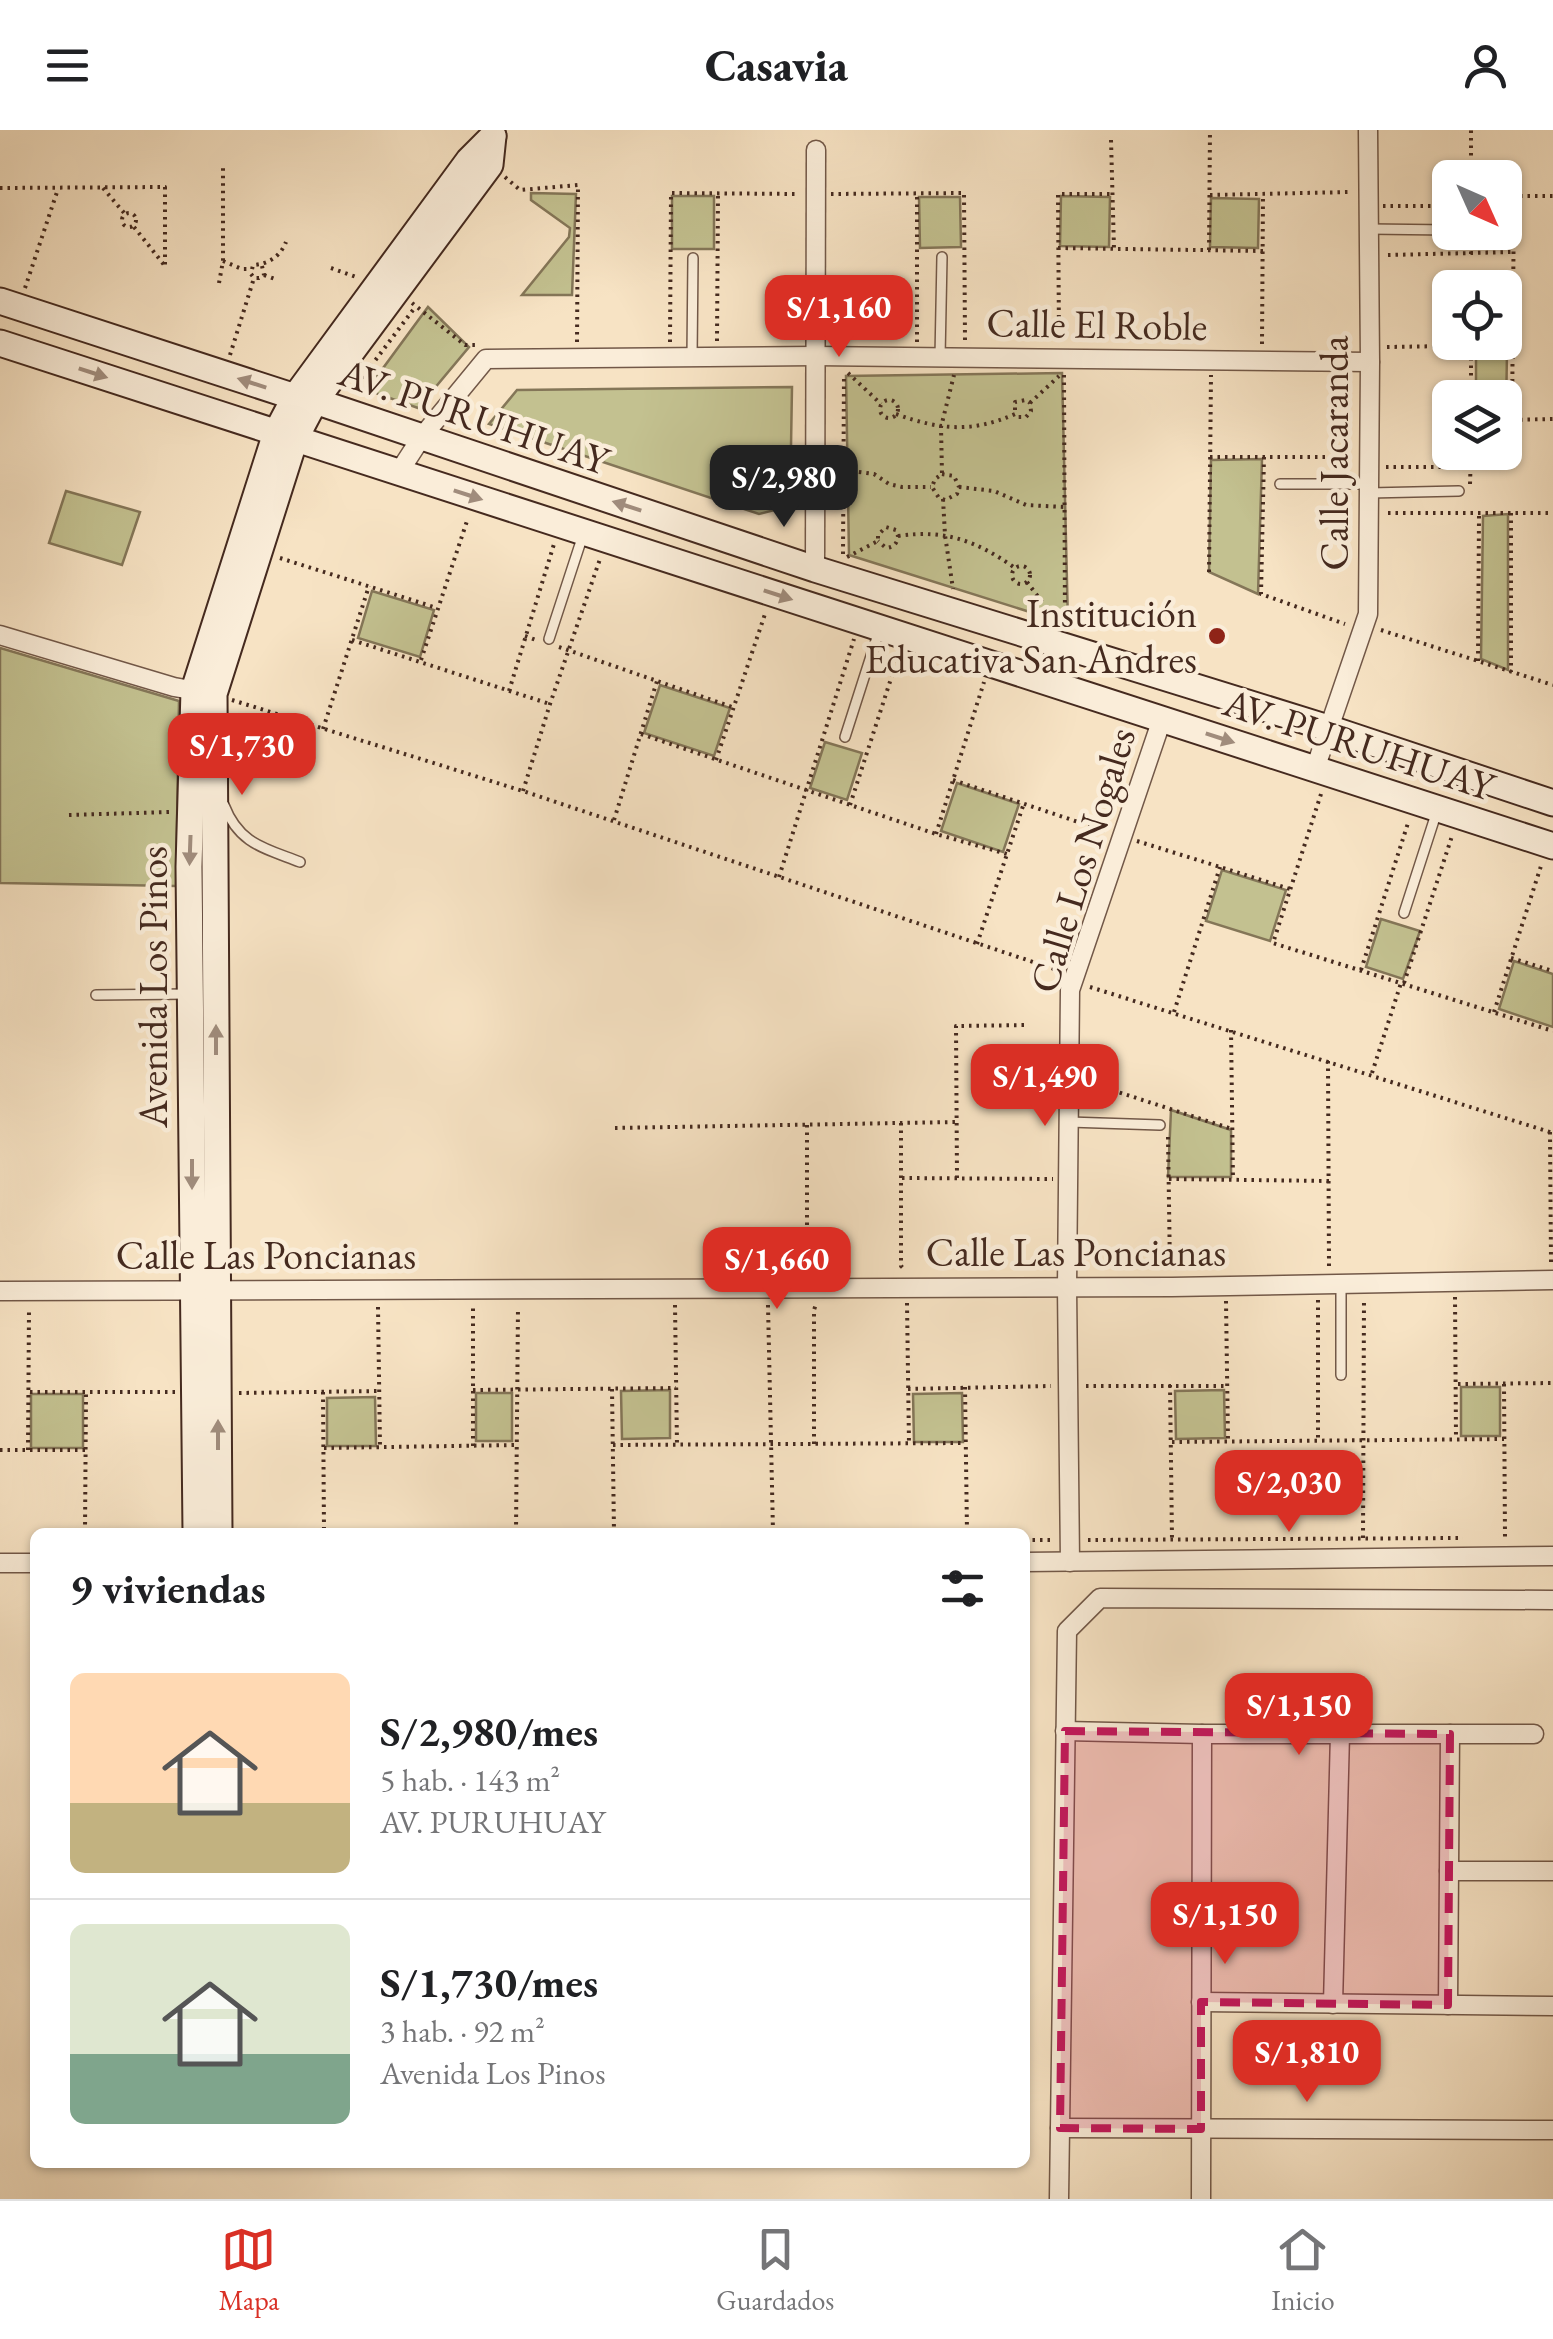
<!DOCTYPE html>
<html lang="es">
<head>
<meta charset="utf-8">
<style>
	body { margin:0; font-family:"EB Garamond",serif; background:#f2f2f2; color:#202124; height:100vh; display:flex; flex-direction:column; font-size:38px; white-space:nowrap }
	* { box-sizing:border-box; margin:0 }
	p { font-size:32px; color:#757577 }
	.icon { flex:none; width:55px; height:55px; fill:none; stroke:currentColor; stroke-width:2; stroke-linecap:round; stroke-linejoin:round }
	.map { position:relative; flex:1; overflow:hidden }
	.panel { position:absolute; left:30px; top:1398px; width:1000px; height:640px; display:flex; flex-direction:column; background:#fff; border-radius:15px; box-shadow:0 2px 8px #0004 }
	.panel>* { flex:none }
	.needle { width:65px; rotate:135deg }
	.fabs { position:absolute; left:1432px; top:30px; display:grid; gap:20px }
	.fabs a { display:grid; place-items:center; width:90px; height:90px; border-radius:15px; background:#fff; box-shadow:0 2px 8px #0004; font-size:50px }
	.price { position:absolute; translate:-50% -85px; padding:0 22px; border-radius:20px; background:#d93025; color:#fff; font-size:32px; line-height:65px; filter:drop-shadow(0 2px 5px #0008) }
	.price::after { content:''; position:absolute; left:50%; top:60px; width:30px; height:22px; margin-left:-15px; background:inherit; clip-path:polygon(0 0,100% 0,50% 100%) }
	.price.on { background:#222; color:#fff }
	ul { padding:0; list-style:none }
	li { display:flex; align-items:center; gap:30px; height:250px; padding:0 40px }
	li+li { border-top:2px solid #e0e0e0 }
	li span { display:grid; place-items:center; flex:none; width:280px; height:200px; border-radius:15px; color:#555 }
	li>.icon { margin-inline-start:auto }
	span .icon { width:120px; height:120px; fill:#fffc; stroke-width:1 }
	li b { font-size:42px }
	h2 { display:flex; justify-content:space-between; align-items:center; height:120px; padding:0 40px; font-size:42px }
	header { display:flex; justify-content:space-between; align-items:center; height:130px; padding:0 40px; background:#fff; font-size:45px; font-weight:800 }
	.menu { display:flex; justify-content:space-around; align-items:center; height:140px; border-top:2px solid #e0e0e0; background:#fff; font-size:28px; color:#757577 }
	.menu a { display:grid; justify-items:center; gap:5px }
	.menu .on { color:#d93025 }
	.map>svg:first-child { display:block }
</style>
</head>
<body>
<header><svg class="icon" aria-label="menu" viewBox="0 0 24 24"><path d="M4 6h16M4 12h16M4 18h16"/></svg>Casavia<svg class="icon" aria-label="person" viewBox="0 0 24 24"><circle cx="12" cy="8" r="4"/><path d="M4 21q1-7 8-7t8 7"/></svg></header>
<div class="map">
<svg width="1553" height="2069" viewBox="0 0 1553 2069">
	<rect width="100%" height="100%" fill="#f7e3c4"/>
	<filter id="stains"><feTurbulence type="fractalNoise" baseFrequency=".002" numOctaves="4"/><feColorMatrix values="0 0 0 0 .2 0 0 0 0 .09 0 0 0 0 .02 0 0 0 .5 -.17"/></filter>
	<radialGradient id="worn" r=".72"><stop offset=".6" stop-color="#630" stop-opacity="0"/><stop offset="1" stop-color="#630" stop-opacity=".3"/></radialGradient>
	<!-- green -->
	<g fill="#c3c190" stroke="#847658" stroke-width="2.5">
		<path d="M531 63 576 64 572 165H522L569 107 570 98 531 70Z"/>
		<rect x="672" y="66" width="42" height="53"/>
		<path d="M1061 66 1110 67 1109 117 1060 116Z"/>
		<path d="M919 67H960L961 117 920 118Z"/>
		<path d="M1211 68 1259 69 1258 118 1210 117Z"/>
		<path d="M428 177 469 217 418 278 367 260Z"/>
		<path d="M1476 220H1507L1506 286 1505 268 1476 267Z"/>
		<path d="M1062 243 1068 494 849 425 846 246Z"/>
		<path d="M792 257 790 376 759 384 489 294 517 260Z"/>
		<path d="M1262 329 1258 464 1209 442 1211 330Z"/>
		<path d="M66 361 140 382 122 435 49 413Z"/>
		<path d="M1508 384V540L1481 529 1483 386Z"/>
		<path d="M372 461 434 480 420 527 358 508Z"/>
		<path d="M0 518 179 571 176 756 0 753Z"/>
		<path d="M660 555 730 578 714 626 644 603Z"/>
		<path d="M825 612 862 623 847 670 810 658Z"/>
		<path d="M957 653 1019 674 1003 722 941 701Z"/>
		<path d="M1222 740 1286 760 1270 811 1206 791Z"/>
		<path d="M1381 789 1420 801 1403 849 1366 837Z"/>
		<path d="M1514 831 1553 844V897L1499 879Z"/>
		<path d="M1171 980 1231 1000V1047H1168Z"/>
		<rect x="1461" y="1257" width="39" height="49"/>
		<path d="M670 1260V1308L622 1309 621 1261Z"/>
		<path d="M1224 1260 1225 1308 1176 1309 1175 1261Z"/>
		<rect x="476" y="1263" width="36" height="48"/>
		<path d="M962 1263 963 1312H914L913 1264Z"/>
		<rect x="31" y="1264" width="52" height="54"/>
		<path d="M375 1267 376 1316H327V1268Z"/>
	</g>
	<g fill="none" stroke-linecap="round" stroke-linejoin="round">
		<!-- lane casing -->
		<g stroke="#725848" stroke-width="12">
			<g id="lane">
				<path d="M1369 99 1450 100"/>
				<path d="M692 227 693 128"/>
				<path d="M940 227 942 127"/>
				<path d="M1280 354H1369"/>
				<path d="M1369 363 1459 361"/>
				<path d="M549 509 583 405"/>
				<path d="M845 607 879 501"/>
				<path d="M224 675C239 714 264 718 300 732"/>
				<path d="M1404 783 1437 681"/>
				<path d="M96 865 188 864"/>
				<path d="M1069 992 1160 995"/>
				<path d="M1341 1154V1245"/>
			</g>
		</g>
		<!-- street casing -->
		<g stroke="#725848" stroke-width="21">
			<g id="street">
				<path d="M399 342 421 308 486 229 815 226 1370 232"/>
				<path d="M815 439 816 20"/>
				<path d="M0 505 174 557 203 562"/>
				<path d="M1315 639 1368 484 1370 232 1368 0"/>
				<path d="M0 1161 1172 1157 1553 1150"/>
				<path d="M1025 1432 1553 1426"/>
				<path d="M1070 1432 1067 1157 1070 860 1162 589"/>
				<path d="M0 1433H35"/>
				<path d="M1065 1601 1202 1604H1534"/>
				<path d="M1449 1741H1553"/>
				<path d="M1201 1872 1553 1876"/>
				<path d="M1333 1874 1340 1604"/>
				<path d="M1448 1875 1450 1604"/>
				<path d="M1060 1998 1553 2000"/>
				<path d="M1059 2069 1067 1501 1100 1468 1553 1470"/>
				<path d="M1201 2069 1202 1604"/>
			</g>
		</g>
		<!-- secondary casing -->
		<g stroke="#452a1f" stroke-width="29">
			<g id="secondary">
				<path d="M0 171 295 267 315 271 815 439 1328 598 1553 673"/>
				<path d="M0 213 1553 716"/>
				<path d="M196 1402 189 737 194 560 276 303 295 267 469 30 493 6"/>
				<path d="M219 1402 214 564 295 309 315 271 490 35 493 6"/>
			</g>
		</g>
		<!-- path -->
		<g stroke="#452a1f" stroke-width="4" stroke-dasharray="2.5 5" stroke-linecap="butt">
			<path d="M1111 10 1114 119"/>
			<path d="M505 47 520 60 578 55 577 213"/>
			<path d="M1471 48V0"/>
			<path d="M0 58 165 57V137"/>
			<path d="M103 58 125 84"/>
			<path d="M831 64 964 63 965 211"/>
			<path d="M1210 65 1350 62"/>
			<path d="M1505 66H1553"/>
			<path d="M1383 76H1450"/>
			<circle cx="129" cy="90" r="7"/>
			<path d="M134 97 165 136"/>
			<path d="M1058 118 1263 121"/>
			<path d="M1209 120 1210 0"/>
			<path d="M1471 124V102"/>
			<path d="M1388 125 1513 122"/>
			<path d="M223 131 242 139H250"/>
			<path d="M262 136 264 145 259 148H254L251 144 253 135C268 134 280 127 286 112"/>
			<path d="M331 138 359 148"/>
			<path d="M264 145 278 150"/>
			<path d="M219 153 223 131V36"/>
			<path d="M25 158 58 59"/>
			<path d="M412 173 465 215H478"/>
			<path d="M1059 210 1058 64H1113"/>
			<path d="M717 211 718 62"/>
			<path d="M670 212 671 63 797 64"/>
			<path d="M917 212V64"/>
			<path d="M1262 214 1263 64"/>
			<path d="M1387 217 1512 215"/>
			<path d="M230 225 254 148"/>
			<path d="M848 243 881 274"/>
			<path d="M1064 245 1065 495"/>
			<path d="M353 260 416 176"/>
			<path d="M1471 268V217"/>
			<circle cx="889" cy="279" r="9"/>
			<path d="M1030 273 1059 246"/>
			<path d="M896 284C940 300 972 303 1015 284L1018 287H1026L1031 281 1030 273 1026 270 1015 272V284"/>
			<path d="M1512 289 1514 66"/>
			<path d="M1505 290 1553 289"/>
			<path d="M1210 327H1351"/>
			<path d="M1264 327 1261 464 1345 494"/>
			<path d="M1386 337H1471"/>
			<path d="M844 340 874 344 889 354 902 357H931"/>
			<path d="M942 344 954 346 959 357 957 364 945 370 939 368 932 357 935 349 942 344 941 297 954 245"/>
			<path d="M1470 354 1471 322"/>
			<path d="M959 357 994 361 1026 375 1065 377"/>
			<path d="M943 369 945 405 953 459"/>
			<path d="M1388 383H1553"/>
			<path d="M1511 383V542"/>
			<path d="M898 406C945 399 977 411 1015 438"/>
			<path d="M843 424 844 244"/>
			<path d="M847 427 878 411V405L886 397 896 400 898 406C897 414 894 417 886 418L878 411"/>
			<path d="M280 428 437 478"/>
			<circle cx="1021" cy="445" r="9"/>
			<path d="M1209 442 1211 245"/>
			<path d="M1027 452 1057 492"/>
			<path d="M1381 500 1553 555"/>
			<path d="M525 506 536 510"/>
			<path d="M352 510 550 574"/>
			<path d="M559 517 735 578"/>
			<path d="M421 530 468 388"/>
			<path d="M1478 531 1479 386"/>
			<path d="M509 561 554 414"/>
			<path d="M232 570 523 661 1060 841"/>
			<path d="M323 599 369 456"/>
			<path d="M641 604 936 704 1007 724"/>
			<path d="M716 630 765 484"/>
			<path d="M953 650 1105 701"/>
			<path d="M523 661 550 574 600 429"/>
			<path d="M1321 664 1273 813 1553 901"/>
			<path d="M850 675 899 524"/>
			<path d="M69 685 170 682"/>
			<path d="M614 690 657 551"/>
			<path d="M936 704 984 552"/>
			<path d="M1137 711 1290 759"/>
			<path d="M779 747 854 509"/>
			<path d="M977 814 1024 673"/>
			<path d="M1511 828 1553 841"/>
			<path d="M1361 840 1408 693"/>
			<path d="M1404 853 1452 706"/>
			<path d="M1090 857 1553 1003"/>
			<path d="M1174 882 1220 737"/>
			<path d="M1494 882 1541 736"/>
			<path d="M1231 900 1233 1050"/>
			<path d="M1328 931 1329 1137"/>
			<path d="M1372 943 1401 853"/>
			<path d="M1084 951 1232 999"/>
			<path d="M901 993V1136L905 1140"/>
			<path d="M615 998 956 992"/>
			<path d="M1550 1002 1551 1132"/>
			<path d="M1168 1007 1170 1140"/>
			<path d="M902 1048 1053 1049"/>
			<path d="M957 1048 956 896 1029 895"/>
			<path d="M1169 1049 1329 1051"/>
			<path d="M807 1140V994"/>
			<path d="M1455 1167 1456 1308"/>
			<path d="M1318 1170V1310"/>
			<path d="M1226 1171 1228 1311"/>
			<path d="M907 1173 909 1314"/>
			<path d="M675 1175 677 1315"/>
			<path d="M768 1175 773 1402"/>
			<path d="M378 1177 380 1317"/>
			<path d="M1458 1254 1553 1253"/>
			<path d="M1504 1254 1505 1407"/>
			<path d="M1170 1255 1172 1409"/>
			<path d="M1086 1256H1227"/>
			<path d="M965 1257 967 1402"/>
			<path d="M612 1259 614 1402"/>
			<path d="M908 1259 1051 1256"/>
			<path d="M473 1260 676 1258"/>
			<path d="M30 1262H175"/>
			<path d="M323 1262 324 1402"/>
			<path d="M239 1263 379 1261"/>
			<path d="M1172 1312 1504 1309"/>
			<path d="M814 1314V1180L816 1174"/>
			<path d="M613 1315 965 1313"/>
			<path d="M473 1316V1175"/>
			<path d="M324 1318 516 1315"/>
			<path d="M0 1320H86"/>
			<path d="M28 1320 29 1180"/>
			<path d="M85 1402 86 1262"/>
			<path d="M516 1402 518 1177"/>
			<path d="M1363 1408 1364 1168"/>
			<path d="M1025 1410H1053"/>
			<path d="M1088 1410 1463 1408"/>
		</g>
		<!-- lane -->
		<use href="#lane" stroke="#faedd9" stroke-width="9"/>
		<!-- street -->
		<use href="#street" stroke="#faedd9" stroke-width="18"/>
		<!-- secondary -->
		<use href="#secondary" stroke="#faedd9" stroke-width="25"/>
	</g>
	<!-- one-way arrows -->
	<defs><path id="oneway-solid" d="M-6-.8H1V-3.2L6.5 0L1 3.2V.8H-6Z" transform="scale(2.5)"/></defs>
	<g fill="#a08c7c">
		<use href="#oneway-solid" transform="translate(93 243) rotate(18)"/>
		<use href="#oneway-solid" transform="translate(252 253) rotate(-162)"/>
		<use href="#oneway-solid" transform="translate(468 365) rotate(18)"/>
		<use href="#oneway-solid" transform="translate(627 376) rotate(-162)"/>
		<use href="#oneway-solid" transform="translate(778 465) rotate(18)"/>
		<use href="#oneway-solid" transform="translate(1220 608) rotate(18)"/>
		<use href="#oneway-solid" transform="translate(190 720) rotate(92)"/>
		<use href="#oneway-solid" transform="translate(216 910) rotate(-90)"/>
		<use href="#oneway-solid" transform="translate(192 1044) rotate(90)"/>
		<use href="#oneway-solid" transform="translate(218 1305) rotate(-90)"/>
	</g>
	<!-- marked area -->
	<path fill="#c2185b" fill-opacity="0.2" stroke="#c2185b" stroke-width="8" stroke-dasharray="20 12" stroke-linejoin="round" d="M1065 1601 1450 1604 1448 1875 1201 1872V1999L1060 1998Z"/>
	<!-- markers -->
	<circle fill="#8f2418" stroke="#faedd9" stroke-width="4" cx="1217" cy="506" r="10"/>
	<g text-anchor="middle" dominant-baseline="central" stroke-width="9" stroke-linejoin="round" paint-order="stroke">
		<!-- street labels -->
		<g font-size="40" fill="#452a1f" stroke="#faedd9">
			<text transform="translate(1097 194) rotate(1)">Calle El Roble</text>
			<text transform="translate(474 286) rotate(19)">AV. PURUHUAY</text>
			<text transform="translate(1334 323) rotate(-90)">Calle Jacaranda</text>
			<text transform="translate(1359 614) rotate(18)">AV. PURUHUAY</text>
			<text transform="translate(1082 730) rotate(-73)">Calle Los Nogales</text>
			<text transform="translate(153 857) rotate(-90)">Avenida Los Pinos</text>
			<text x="1076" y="1122">Calle Las Poncianas</text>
			<text x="266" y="1125">Calle Las Poncianas</text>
		</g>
		<!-- poi labels -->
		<g font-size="40" fill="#452a1f" stroke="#faedd9" text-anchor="end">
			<text x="1197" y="483">Institución<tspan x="1197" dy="46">Educativa San Andres</tspan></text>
		</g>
	</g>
	<rect width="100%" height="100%" filter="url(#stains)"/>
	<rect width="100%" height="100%" fill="url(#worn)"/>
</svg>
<div class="fabs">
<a><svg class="needle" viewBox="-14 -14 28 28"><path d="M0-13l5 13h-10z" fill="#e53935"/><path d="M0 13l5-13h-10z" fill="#757577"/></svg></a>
<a><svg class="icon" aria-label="locate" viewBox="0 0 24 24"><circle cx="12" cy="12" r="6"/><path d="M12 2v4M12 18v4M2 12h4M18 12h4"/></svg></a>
<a><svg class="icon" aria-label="layers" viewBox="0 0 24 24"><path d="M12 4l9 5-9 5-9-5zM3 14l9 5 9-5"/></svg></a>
</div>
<b class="price" style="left:839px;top:230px">S/1,160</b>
<b class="price on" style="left:784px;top:400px">S/2,980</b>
<b class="price" style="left:242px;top:668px">S/1,730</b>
<b class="price" style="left:1045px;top:999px">S/1,490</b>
<b class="price" style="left:777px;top:1182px">S/1,660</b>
<b class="price" style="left:1289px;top:1405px">S/2,030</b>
<b class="price" style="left:1299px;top:1628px">S/1,150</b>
<b class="price" style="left:1225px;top:1837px">S/1,150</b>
<b class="price" style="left:1307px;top:1975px">S/1,810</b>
<section class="panel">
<h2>9 viviendas<svg class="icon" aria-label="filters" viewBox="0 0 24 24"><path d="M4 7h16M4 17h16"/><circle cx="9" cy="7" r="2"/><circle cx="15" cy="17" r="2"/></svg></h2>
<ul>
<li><span style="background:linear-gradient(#ffd9b3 65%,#c2b280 0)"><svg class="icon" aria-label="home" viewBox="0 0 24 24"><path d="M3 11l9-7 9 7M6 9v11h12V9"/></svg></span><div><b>S/2,980/mes</b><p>5 hab. · 143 m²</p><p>AV. PURUHUAY</p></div></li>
<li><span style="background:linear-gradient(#dfe7d0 65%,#7fa58c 0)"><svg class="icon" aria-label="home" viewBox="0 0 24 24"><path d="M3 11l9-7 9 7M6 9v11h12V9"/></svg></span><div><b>S/1,730/mes</b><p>3 hab. · 92 m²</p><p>Avenida Los Pinos</p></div></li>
</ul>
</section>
</div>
<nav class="menu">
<a class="on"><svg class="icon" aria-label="map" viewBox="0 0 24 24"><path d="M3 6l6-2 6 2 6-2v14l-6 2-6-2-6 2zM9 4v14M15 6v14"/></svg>Mapa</a>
<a><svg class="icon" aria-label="saved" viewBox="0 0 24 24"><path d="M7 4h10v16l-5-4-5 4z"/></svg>Guardados</a>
<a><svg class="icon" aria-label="home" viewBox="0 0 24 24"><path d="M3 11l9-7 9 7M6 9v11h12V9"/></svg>Inicio</a>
</nav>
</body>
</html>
